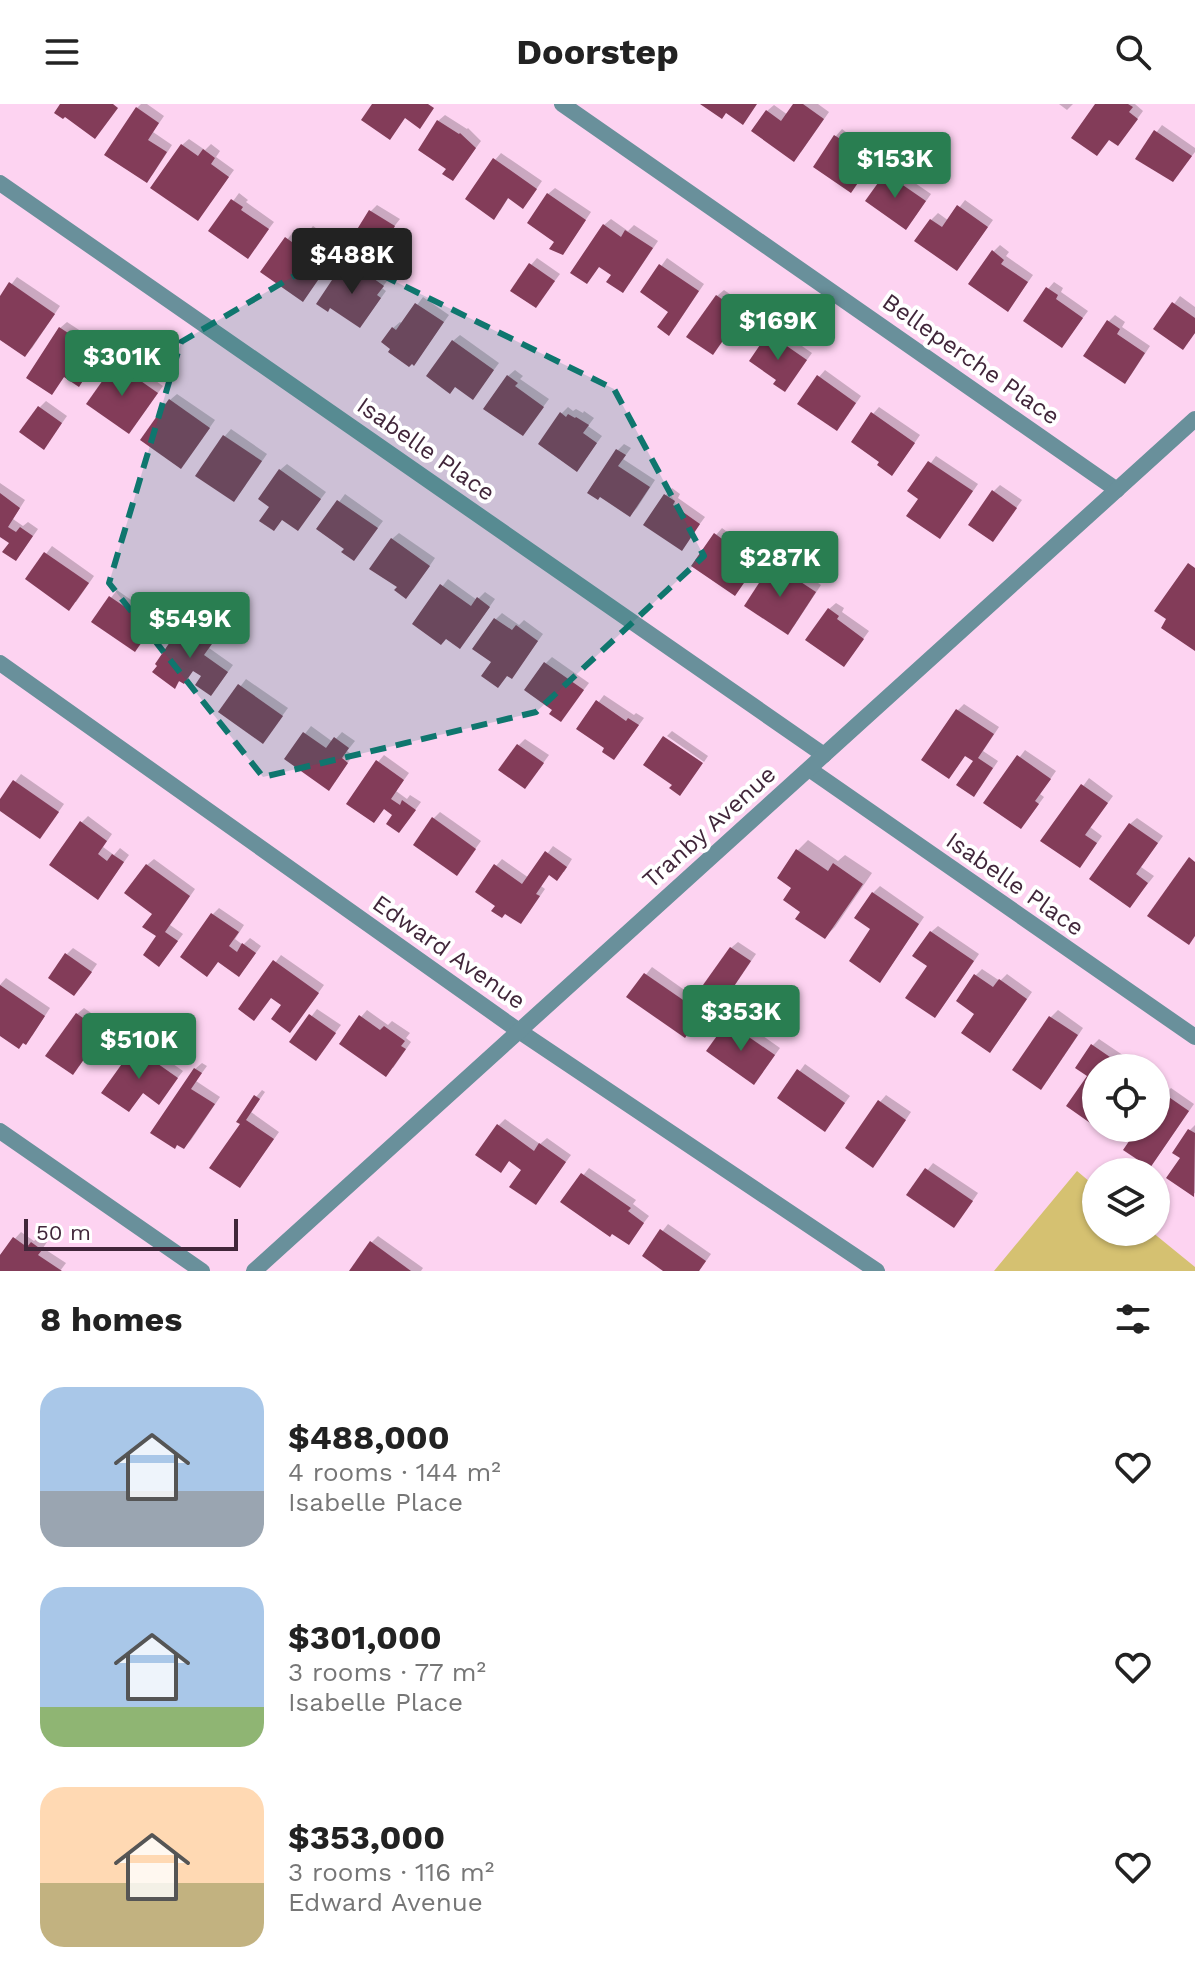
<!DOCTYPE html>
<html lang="en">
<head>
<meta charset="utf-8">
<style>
	body { margin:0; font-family:"Work Sans",sans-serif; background:#f6f6f6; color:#222; height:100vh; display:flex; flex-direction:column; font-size:30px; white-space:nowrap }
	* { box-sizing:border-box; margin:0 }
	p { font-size:26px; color:#767676 }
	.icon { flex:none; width:44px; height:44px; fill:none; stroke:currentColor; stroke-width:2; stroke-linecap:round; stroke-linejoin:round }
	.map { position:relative; height:1167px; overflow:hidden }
	.side { display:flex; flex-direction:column; background:#fff; flex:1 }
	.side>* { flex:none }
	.fabs { position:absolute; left:1082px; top:950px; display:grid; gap:16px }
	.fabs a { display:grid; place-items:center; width:88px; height:88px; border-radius:50%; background:#fff; box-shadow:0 2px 6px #0004; font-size:40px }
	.scale { position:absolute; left:24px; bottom:20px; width:214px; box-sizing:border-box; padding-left:8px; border:4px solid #41263a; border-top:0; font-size:22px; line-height:28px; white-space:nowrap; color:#41263a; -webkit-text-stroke:6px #fff; paint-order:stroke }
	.price { position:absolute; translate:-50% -68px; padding:0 18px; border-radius:8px; background:#297e51; color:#fff; font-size:26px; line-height:52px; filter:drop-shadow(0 2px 4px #0008) }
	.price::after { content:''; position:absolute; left:50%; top:48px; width:24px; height:18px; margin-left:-12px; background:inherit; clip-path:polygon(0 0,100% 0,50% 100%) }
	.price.current { background:#222; color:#fff }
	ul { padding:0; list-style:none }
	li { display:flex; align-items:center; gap:24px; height:200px; padding:0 40px }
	li span { display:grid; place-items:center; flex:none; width:224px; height:160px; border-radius:24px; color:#555 }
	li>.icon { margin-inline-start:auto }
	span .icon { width:96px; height:96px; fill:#fffc; stroke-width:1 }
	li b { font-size:34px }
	h2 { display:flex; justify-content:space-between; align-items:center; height:96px; padding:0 40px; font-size:34px }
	header { display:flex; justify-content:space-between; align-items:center; height:104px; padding:0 40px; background:#fff; font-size:36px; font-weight:700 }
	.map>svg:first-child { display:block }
</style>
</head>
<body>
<header><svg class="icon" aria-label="menu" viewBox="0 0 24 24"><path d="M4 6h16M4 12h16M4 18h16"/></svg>Doorstep<svg class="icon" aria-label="search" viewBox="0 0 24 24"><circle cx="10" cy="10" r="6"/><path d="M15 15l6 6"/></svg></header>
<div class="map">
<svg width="1195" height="1167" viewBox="0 0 1195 1167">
	<rect width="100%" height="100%" fill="#fdd3f1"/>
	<!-- green -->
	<path fill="#d5c171" d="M1077 1067 1096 1083V1128H1152L1195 1163V1167H994Z"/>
	<!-- shadow -->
	<g fill="#0003">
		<path d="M141 0H147L164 12 153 28 172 41 153 70 147 76 137 4Z"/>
		<path d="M795 0H818L829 8 801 48 767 7 774 1 788 11Z"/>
		<path d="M1059 0H1073L1067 6Z"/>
		<path d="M1098 0H1135L1143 7 1124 33Z"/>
		<path d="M445 11 467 25 468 24 481 37 453 75 448 65 438 17Z"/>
		<path d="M1162 21 1195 44V48L1173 76 1137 54Z"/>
		<path d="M842 25 850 31 848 34 876 53 851 87 815 62 836 32Z"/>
		<path d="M189 35 205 46 211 40 220 47 216 53 234 66 198 115 182 41Z"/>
		<path d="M501 49 542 77 529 96 509 93 500 107 495 56Z"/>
		<path d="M896 60 905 66 902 70 931 90 912 117 890 66Z"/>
		<path d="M555 84 591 108 569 141 557 137 548 90Z"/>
		<path d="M239 89 248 96 246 98 274 118 248 152 211 127Z"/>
		<path d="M965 96 993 116 963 158 931 116 938 109 949 117Z"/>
		<path d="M377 101 400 115 389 129 384 125 373 143 366 150 371 107Z"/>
		<path d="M611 115 628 127 634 121 658 137 629 180 600 161 587 178 604 121Z"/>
		<path d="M313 122 330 134 320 148 332 156 309 188 263 168 293 128 303 134Z"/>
		<path d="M1000 141 1009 148 1006 152 1033 171 1014 198 993 148Z"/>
		<path d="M537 154 560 170 536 202 531 161Z"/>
		<path d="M667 154 704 180 675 223 671 207 643 187Z"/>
		<path d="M348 159 362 168 371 162 389 174 382 184 386 187 366 215 341 165Z"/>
		<path d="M17 173 60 202 32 244 25 251 0 233V195Z"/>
		<path d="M1054 178 1063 184 1061 188 1088 207 1062 242 1048 185Z"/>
		<path d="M724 186 747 202 713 249 717 192Z"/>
		<path d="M1180 192 1195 203V229L1183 243 1156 224Z"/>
		<path d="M423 193 449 211 420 252 393 224 400 218 403 220Z"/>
		<path d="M1115 211 1125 218 1122 223 1150 242 1131 271 1125 277 1108 218Z"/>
		<path d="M67 218 105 243 85 274 79 280 65 272 52 288 60 224Z"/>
		<path d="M776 224 812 249 785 286 779 275 769 230Z"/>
		<path d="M460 231 499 259 479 286 453 237Z"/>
		<path d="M123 254 163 282 135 321 117 261Z"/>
		<path d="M515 266 523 272 520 275 549 295 523 330 508 272Z"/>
		<path d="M825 266 861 292 843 318 819 273Z"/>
		<path d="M177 290 215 316 187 356 170 296Z"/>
		<path d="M46 297 67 312 50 336 40 303Z"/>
		<path d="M568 303 573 307 576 305 583 309 584 307 594 314 588 322 602 332 577 366 561 310Z"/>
		<path d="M879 303 920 331 898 363 873 310Z"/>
		<path d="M231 325 267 350 240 389 234 395 198 371 225 332Z"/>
		<path d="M624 340 631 344 623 355 655 376 637 404 630 411 600 391 618 346Z"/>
		<path d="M936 352 978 380 946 426 921 394 910 387Z"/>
		<path d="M287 360 326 388 298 425 272 402 280 366Z"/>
		<path d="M0 379 25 396 13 415 23 422 28 418 38 425 22 448 12 438 0 433Z"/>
		<path d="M1000 381 1022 396 993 436 994 387Z"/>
		<path d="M672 384 680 390 678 394 705 413 682 444 646 420 666 391Z"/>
		<path d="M345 390 383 417 354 455 347 444 319 425Z"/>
		<path d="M722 424 734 433 732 436 760 456 735 490 716 431Z"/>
		<path d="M399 429 435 454 413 486 399 483 392 435Z"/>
		<path d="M52 442 94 472 76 498 27 475Z"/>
		<path d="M780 453 821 481 794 522 787 528 746 501 774 460Z"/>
		<path d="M448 475 477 496 485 488 495 495 466 536 447 533 414 519Z"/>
		<path d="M117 486 158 515 141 539 93 517Z"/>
		<path d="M836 499 844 504 842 508 869 527 844 561 829 505Z"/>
		<path d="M502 509 519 521 524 516 543 530 512 573 494 558 496 515Z"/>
		<path d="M193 511 219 530 209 544 233 561 217 583 194 565 184 578 181 576 174 582 187 518Z"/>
		<path d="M552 553 589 579 561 616 554 605 546 559Z"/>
		<path d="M246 575 288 604 263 638 221 608Z"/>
		<path d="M604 591 634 611 636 609 644 614 620 647 607 644 579 624Z"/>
		<path d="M964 600 999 623 983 647 998 657 980 684 975 656 966 650 949 673 958 606Z"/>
		<path d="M311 622 333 638 342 628 355 637 347 647 353 651 335 678 286 654Z"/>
		<path d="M672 627 708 652 704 658 667 632Z"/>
		<path d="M525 635 549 651 531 676 519 641Z"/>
		<path d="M1025 646 1056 667 1040 690 1044 693 1027 716 986 698Z"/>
		<path d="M384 651 409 669 396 687 407 695 410 691 421 698 405 720 395 710 378 658Z"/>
		<path d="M21 670 64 700 46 726 0 705V698Z"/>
		<path d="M1089 674 1113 692 1090 723 1102 732 1086 755 1043 736Z"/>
		<path d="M440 708 481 737 463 762 433 715Z"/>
		<path d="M88 712 112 730 103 743 114 751 120 744 129 751 104 786 81 719Z"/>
		<path d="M1137 714 1163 732 1141 763 1154 772 1130 802V720Z"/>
		<path d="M808 736 838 757 845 751 872 769 835 823 825 833 803 808 794 783 780 773 798 746Z"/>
		<path d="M553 742 572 755 564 768 550 769 541 782 545 785 527 811 497 801 496 762 502 755 529 774Z"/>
		<path d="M154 755 195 785 170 821 183 830 165 854 159 832 147 761Z"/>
		<path d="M880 782 924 813 886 869 880 876 873 825V789Z"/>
		<path d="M219 804 244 821 235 835 243 841 250 834 261 842 245 864 219 856 213 810Z"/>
		<path d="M938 822 979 850 941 905 930 862 931 828Z"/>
		<path d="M738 838 756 850 726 894 731 844Z"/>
		<path d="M73 844 97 860 81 883 67 850Z"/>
		<path d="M281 851 324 881 296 920 283 901 272 892 241 905Z"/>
		<path d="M652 863 707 902 691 925 629 892Z"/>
		<path d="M982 865 1000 877 1007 870 1032 888 996 940 977 910 976 871Z"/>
		<path d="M6 874 50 904 32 932 0 930V881Z"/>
		<path d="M84 904 108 921 79 962 77 910Z"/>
		<path d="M317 905 341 921 316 955 292 938Z"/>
		<path d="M367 906 388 921 392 917 410 929 406 934 411 938 393 964 361 913Z"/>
		<path d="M1058 906 1083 924 1047 977 1015 966 1051 913Z"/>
		<path d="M735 912 780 944 760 972 708 947Z"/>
		<path d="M1099 935 1136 960 1133 964H1096V1016L1090 972 1093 941Z"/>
		<path d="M142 938 183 967 159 998 144 988 129 1006 135 944Z"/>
		<path d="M202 959 207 962 196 977 220 993 191 1036 184 1043 178 1039 195 965Z"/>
		<path d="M805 960 850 992 831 1018 780 994Z"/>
		<path d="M1171 984 1194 1000 1156 1055 1150 1062 1141 1024H1156V988L1162 993Z"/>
		<path d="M262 986 265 988 251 1008 279 1028 246 1075 243 1019 256 993Z"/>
		<path d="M886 991 911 1008 879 1055 880 998Z"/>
		<path d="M505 1015 540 1040 547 1034 571 1051 536 1099 523 1065 510 1056 501 1066 498 1022Z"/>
		<path d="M1195 1021V1089L1193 1090 1183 1054 1190 1026Z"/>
		<path d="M933 1059 978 1089 960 1115 909 1090Z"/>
		<path d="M589 1064 636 1096 633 1100 649 1112 628 1139 563 1097Z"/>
		<path d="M668 1120 711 1150 699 1167H667L644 1151Z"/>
		<path d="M21 1128 34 1137 39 1133 47 1138 43 1144 66 1159 60 1167 0 1166V1151Z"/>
		<path d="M378 1132 423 1164 421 1167H354L371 1139Z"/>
	</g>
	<!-- building -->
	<g fill="#833c59">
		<path d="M60 0H113L118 4 95 35 65 13 63 15 54 9Z"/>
		<path d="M372 0H428L434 4 420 25 405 14 390 36 361 16Z"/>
		<path d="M700 0H757L743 21 726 9 722 15Z"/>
		<path d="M793 0H803L824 15 794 58 751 27 766 6 781 17Z"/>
		<path d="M1095 0H1128L1133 3 1129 8 1138 15 1118 42 1109 36 1097 52 1071 34Z"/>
		<path d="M136 3 159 19 148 36 167 48 147 79 104 51Z"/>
		<path d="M437 16 459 30 460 29 476 44 453 77 442 70 446 65 418 46Z"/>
		<path d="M1154 26 1192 52 1173 78 1135 55Z"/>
		<path d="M834 31 845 38 843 41 871 60 851 89 813 63Z"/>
		<path d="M181 40 198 52 203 45 215 54 211 60 229 73 198 117 150 84Z"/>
		<path d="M493 54 537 85 523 105 508 94 494 116 465 95Z"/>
		<path d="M888 65 900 73 897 77 926 97 906 126 865 97Z"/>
		<path d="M547 89 586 116 563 151 549 145 554 138 527 119Z"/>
		<path d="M231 95 243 103 241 106 269 125 248 155 208 127Z"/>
		<path d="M957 101 988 123 957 167 914 137 930 115 942 123Z"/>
		<path d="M369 106 395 122 390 131 383 127 367 152 348 140Z"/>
		<path d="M603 120 621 133 625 126 653 144 623 189 606 178 611 171 599 163 587 180 570 169Z"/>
		<path d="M305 128 325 141 315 155 327 163 303 198 260 168 285 133 296 141Z"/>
		<path d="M992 146 1004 156 1001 160 1028 178 1008 208 968 180Z"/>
		<path d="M529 159 555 177 536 204 510 187Z"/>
		<path d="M659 160 699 187 669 232 657 223 668 208 640 188Z"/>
		<path d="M340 164 354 173 363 167 384 182 377 191 381 194 360 224 330 204 328 208 316 200Z"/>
		<path d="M9 178 55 210 25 253 0 236V192Z"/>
		<path d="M1046 183 1058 191 1056 195 1083 214 1062 244 1023 217Z"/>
		<path d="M716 191 742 209 713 251 686 233Z"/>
		<path d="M1172 198 1195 214V229L1183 246 1153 225Z"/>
		<path d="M415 199 444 218 414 262 412 260 409 263 388 248 390 245 381 238 392 223 396 226Z"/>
		<path d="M1107 216 1120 225 1117 230 1145 249 1125 280 1083 252Z"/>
		<path d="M59 223 100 250 79 283 64 273 52 291 26 274Z"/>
		<path d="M768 229 807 256 785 288 773 280 776 276 749 257Z"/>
		<path d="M452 236 494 266 473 296 455 283 450 290 426 272Z"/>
		<path d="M115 259 158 289 129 330 86 300Z"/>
		<path d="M507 271 518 279 515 282 544 303 523 332 483 305Z"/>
		<path d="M817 271 856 299 837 327 797 300Z"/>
		<path d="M169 295 210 324 181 365 140 336Z"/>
		<path d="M38 302 62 319 44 346 19 328Z"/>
		<path d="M560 308 566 313 568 310 575 314 576 313 589 321 583 329 597 339 577 368 538 340Z"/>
		<path d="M871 308 915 339 892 372 877 361 879 358 851 338Z"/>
		<path d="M223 331 262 357 234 398 195 372Z"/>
		<path d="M616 345 626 351 618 362 650 383 630 413 600 393 598 396 587 389Z"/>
		<path d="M928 357 973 387 940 435 906 412 918 395 907 387Z"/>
		<path d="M279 365 321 395 298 427 282 416 274 427 259 417 269 403 258 395Z"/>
		<path d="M992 386 1017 404 993 438 968 421Z"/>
		<path d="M0 389 20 404 8 423 16 428 20 423 33 432 16 457 2 448 9 439 0 433Z"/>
		<path d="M664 390 675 397 673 401 700 420 682 447 643 421Z"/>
		<path d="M337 396 378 424 354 457 341 448 344 445 316 425Z"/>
		<path d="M714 429 729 440 727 443 755 463 735 492 691 462Z"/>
		<path d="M391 434 430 462 406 495 394 486 397 483 369 465Z"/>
		<path d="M44 448 89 479 69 507 25 475Z"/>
		<path d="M772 459 816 488 788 531 744 502Z"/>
		<path d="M1188 459 1195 464V547L1161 524 1166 515 1154 507Z"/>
		<path d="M440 480 471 502 477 493 490 503 460 545 446 535 441 541 412 520Z"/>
		<path d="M109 492 153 522 135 548 91 518Z"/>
		<path d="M828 504 839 512 837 515 864 535 844 563 805 536Z"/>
		<path d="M494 514 512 526 516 521 538 537 512 575 507 572 498 584 481 572 491 558 472 545Z"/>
		<path d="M185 516 214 537 204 551 228 568 211 592 195 581 201 572 193 567 184 580 179 577 175 585 152 568 157 562 155 560Z"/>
		<path d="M544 558 584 586 561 618 549 610 552 606 524 586Z"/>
		<path d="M238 580 283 612 263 640 218 608Z"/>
		<path d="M596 596 626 617 628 614 639 621 614 656 602 648 604 644 576 625Z"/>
		<path d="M956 605 994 630 978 654 993 664 974 693 956 681 973 657 965 652 949 675 921 656Z"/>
		<path d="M303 628 326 644 334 633 349 644 342 654 348 659 329 687 284 655Z"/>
		<path d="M663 632 703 659 680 692 669 684 672 681 643 661Z"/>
		<path d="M517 640 544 659 525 685 498 666Z"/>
		<path d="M1017 651 1051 675 1035 697 1039 700 1021 725 983 699Z"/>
		<path d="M376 656 404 676 391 695 400 701 402 696 416 706 399 729 386 720 392 711 384 705 374 719 346 700Z"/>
		<path d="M13 676 59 708 40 735 0 707V695Z"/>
		<path d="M1081 680 1108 699 1085 731 1097 739 1080 764 1040 737Z"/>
		<path d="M432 713 476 745 457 772 413 741Z"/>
		<path d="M80 717 107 737 98 750 107 757 112 750 124 758 98 796 49 761Z"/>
		<path d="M1129 719 1158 739 1136 770 1148 779 1130 804 1089 775Z"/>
		<path d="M796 745 828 767 833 759 863 780 825 835 795 815 800 808 783 796 791 784 777 774Z"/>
		<path d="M545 747 567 763 557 777 549 771 536 790 540 792 521 820 505 810 502 814 491 807 495 802 475 788 494 760 522 780Z"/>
		<path d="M1189 753 1195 758V832L1189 841 1147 812Z"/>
		<path d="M146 760 190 792 165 828 178 837 159 863 143 851 156 832 142 823 152 810 124 789Z"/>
		<path d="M872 788 919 820 880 879 849 857 870 825 854 814Z"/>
		<path d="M211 809 239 828 229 842 237 848 242 839 256 849 239 873 218 858 207 873 180 853Z"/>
		<path d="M930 827 974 857 935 914 905 894 927 862 912 852Z"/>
		<path d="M730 843 751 857 720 903 698 888Z"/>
		<path d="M65 849 92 868 74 892 48 874Z"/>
		<path d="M273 856 319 889 290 929 271 915 281 901 271 894 254 917 238 905Z"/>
		<path d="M644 869 702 909 685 934 626 893Z"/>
		<path d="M974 870 993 883 999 875 1027 895 990 949 961 929 974 910 956 897Z"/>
		<path d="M0 881 45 912 26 941 23 939 19 945 0 932Z"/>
		<path d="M76 909 103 928 73 971 45 952Z"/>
		<path d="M309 910 336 929 316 957 289 938Z"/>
		<path d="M359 911 380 926 384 922 405 937 401 942 406 945 386 973 339 940Z"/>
		<path d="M1049 912 1078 931 1041 986 1012 966Z"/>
		<path d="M727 918 775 951 754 981 706 947Z"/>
		<path d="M1091 940 1126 964H1096V1017L1093 1021 1066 1002 1087 972 1075 964Z"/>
		<path d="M134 943 178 974 159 1001 143 989 129 1008 101 989Z"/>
		<path d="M194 964 202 969 191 985 215 1000 184 1045 177 1041 175 1045 150 1029Z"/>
		<path d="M797 965 845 999 825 1028 777 994Z"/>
		<path d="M1163 989 1189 1007 1150 1064 1123 1046 1138 1024H1156V998Z"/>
		<path d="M254 991 260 995 246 1016 274 1035 240 1084 209 1064 240 1020 236 1018Z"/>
		<path d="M878 996 906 1016 873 1064 845 1044Z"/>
		<path d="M497 1020 534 1047 539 1039 566 1058 536 1101 509 1083 521 1066 509 1057 501 1069 475 1051Z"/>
		<path d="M1188 1025 1195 1029 1194 1093 1166 1074 1180 1054 1172 1049Z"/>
		<path d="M925 1064 973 1097 954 1124 906 1091Z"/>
		<path d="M581 1069 631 1104 628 1107 644 1119 629 1141 612 1130 610 1133 560 1098Z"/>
		<path d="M660 1125 706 1157 699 1167H663L642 1152Z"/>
		<path d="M13 1133 27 1143 31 1138 42 1146 38 1151 62 1167H0V1151Z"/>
		<path d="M370 1137 411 1167H349Z"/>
	</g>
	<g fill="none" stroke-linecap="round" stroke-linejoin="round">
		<!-- minor -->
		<g stroke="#69909b" stroke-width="16">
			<path d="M562 0 1117 386"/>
			<path d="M0 79 824 651"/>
			<path d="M0 559 519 927 877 1167"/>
			<path d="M809 665 1195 933"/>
			<path d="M0 1027 202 1167"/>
			<path d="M254 1167 1195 315"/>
		</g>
	</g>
	<!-- marked area -->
	<path fill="#0f766e" fill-opacity="0.2" stroke="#0f766e" stroke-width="6" stroke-dasharray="16 10" stroke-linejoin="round" d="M335 148 614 285 704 452 536 608 263 673 109 479 181 238Z"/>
	<g text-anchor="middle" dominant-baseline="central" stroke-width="8" stroke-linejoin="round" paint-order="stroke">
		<!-- street labels -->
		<g font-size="24" fill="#41263a" stroke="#fff">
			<text transform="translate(971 255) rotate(35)">Belleperche Place</text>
			<text transform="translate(426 345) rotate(35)">Isabelle Place</text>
			<text transform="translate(709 723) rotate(-42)">Tranby Avenue</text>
			<text transform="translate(1015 780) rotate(35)">Isabelle Place</text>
			<text transform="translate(449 848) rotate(35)">Edward Avenue</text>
		</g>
	</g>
</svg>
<div class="fabs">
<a><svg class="icon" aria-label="locate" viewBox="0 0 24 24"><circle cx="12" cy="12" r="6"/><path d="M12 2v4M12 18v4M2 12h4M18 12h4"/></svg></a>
<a><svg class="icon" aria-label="layers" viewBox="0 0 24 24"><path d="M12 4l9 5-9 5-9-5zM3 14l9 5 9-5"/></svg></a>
</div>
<div class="scale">50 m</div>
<b class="price" style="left:895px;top:96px">$153K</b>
<b class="price current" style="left:352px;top:192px">$488K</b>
<b class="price" style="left:778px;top:258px">$169K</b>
<b class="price" style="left:122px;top:294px">$301K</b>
<b class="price" style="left:780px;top:495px">$287K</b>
<b class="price" style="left:190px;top:556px">$549K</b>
<b class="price" style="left:741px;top:949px">$353K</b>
<b class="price" style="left:139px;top:977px">$510K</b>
</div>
<section class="side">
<h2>8 homes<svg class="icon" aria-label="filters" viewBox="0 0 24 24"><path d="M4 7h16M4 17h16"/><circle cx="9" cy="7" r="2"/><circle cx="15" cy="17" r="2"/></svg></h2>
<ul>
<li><span style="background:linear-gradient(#a9c7e8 65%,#9aa5b1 0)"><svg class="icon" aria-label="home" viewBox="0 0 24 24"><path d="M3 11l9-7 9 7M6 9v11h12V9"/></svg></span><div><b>$488,000</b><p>4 rooms · 144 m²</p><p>Isabelle Place</p></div><svg class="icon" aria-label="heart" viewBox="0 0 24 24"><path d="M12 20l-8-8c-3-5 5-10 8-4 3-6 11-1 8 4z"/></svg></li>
<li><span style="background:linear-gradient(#a9c7e8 75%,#8fb573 0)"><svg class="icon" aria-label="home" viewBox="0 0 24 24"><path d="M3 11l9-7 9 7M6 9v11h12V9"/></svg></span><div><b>$301,000</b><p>3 rooms · 77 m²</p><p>Isabelle Place</p></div><svg class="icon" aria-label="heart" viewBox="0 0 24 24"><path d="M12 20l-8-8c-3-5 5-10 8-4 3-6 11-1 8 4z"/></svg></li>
<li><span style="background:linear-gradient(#ffd9b3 60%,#c2b280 0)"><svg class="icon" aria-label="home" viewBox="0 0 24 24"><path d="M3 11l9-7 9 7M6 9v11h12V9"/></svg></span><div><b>$353,000</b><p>3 rooms · 116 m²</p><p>Edward Avenue</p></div><svg class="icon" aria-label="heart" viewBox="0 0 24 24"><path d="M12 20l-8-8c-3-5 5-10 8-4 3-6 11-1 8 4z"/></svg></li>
</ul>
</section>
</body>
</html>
